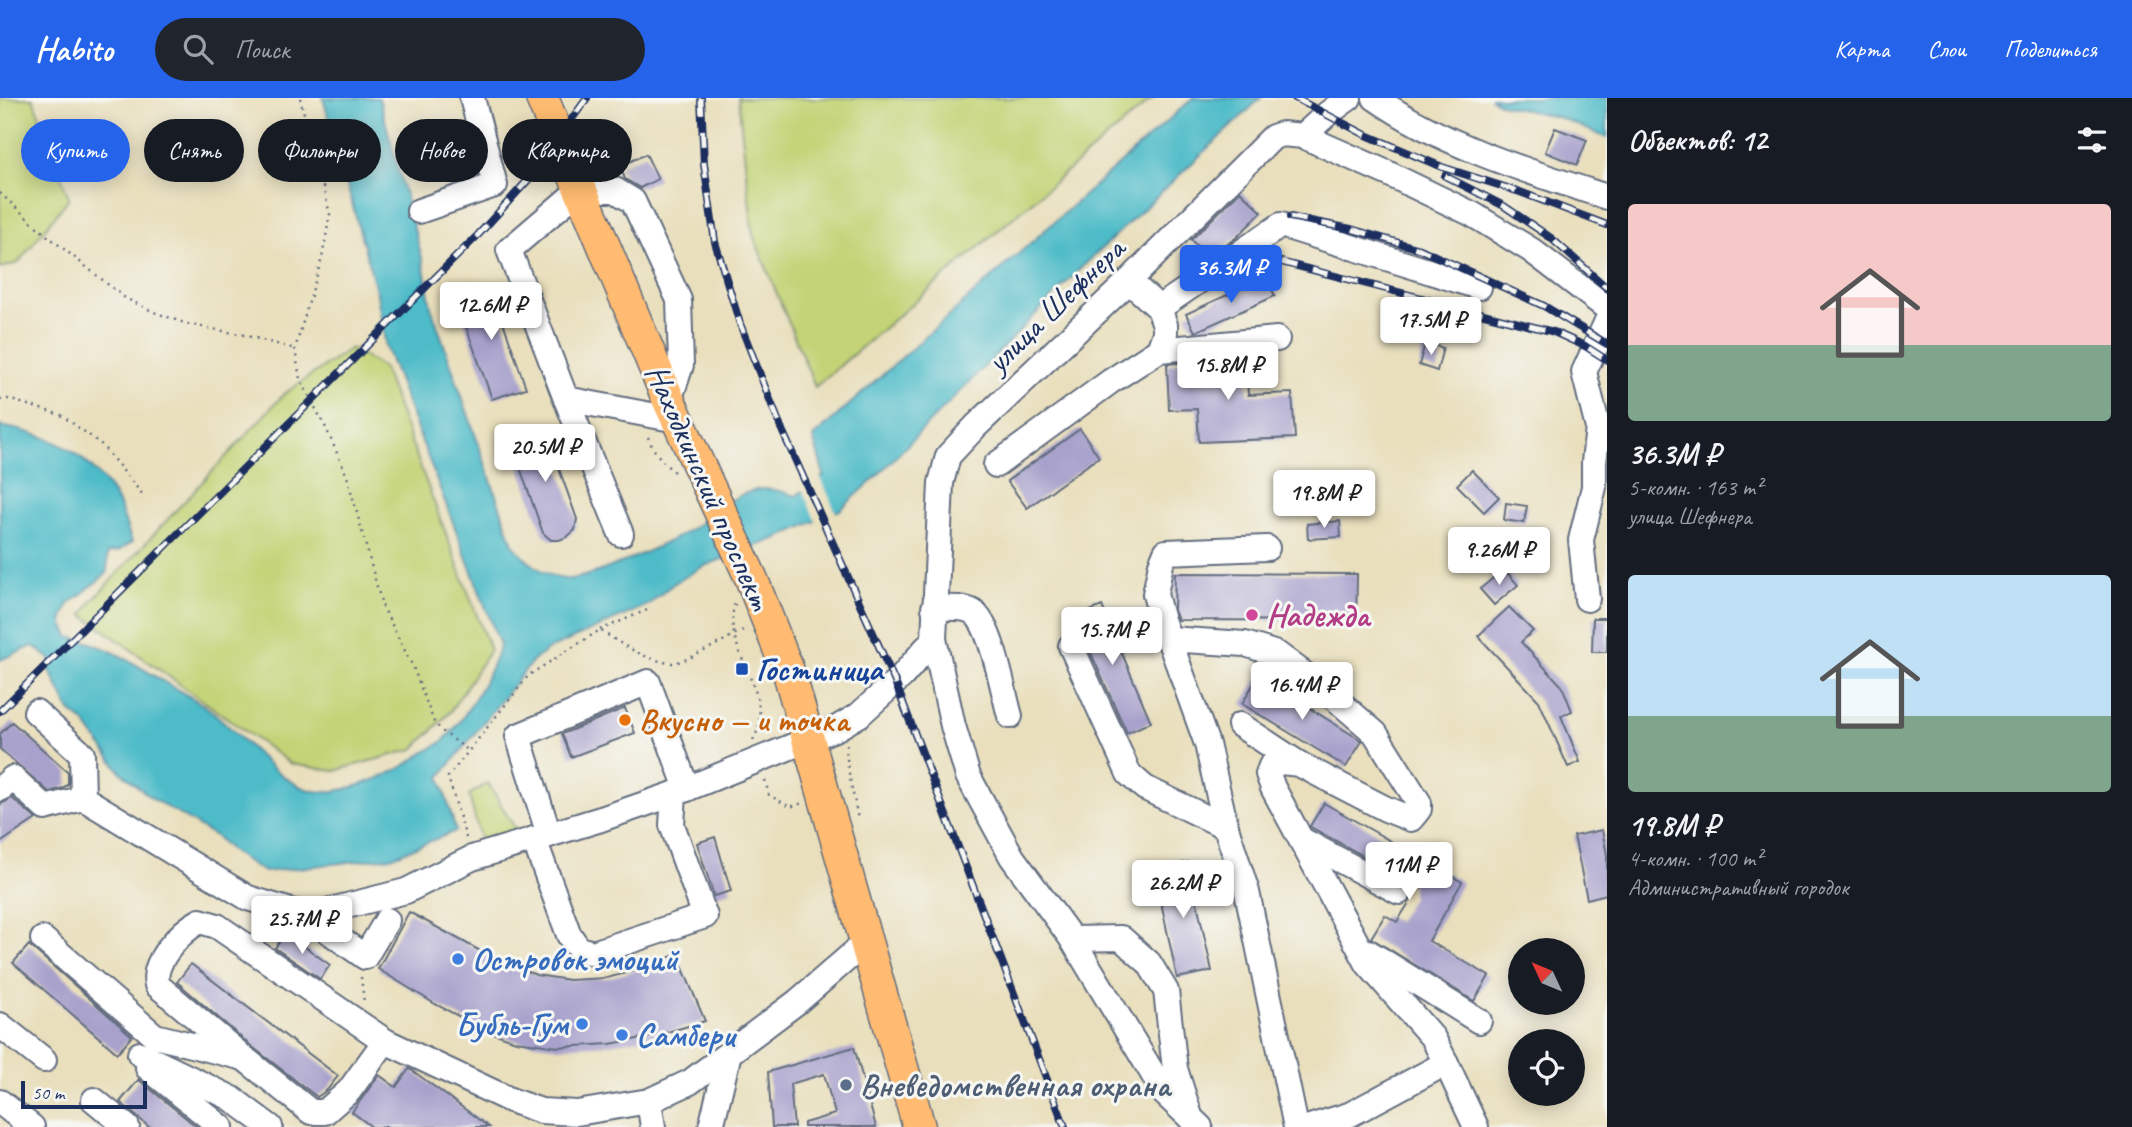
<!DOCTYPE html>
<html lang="ru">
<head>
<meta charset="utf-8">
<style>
	body { margin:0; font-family:Caveat,sans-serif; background:#20242c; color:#f1f3f6; height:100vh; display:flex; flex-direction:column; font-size:26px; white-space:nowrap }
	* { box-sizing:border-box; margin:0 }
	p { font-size:23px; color:#9ea1a6 }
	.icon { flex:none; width:38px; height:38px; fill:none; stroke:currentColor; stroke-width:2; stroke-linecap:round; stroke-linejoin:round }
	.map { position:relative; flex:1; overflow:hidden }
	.panel { display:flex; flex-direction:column; background:#171b24; width:525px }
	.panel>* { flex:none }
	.guide { position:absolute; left:21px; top:21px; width:665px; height:63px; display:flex; gap:14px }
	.needle { width:46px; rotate:314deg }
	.controls { position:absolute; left:1508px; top:840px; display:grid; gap:14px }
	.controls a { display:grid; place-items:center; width:77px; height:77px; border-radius:50%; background:#171b24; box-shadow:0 4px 18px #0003; font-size:35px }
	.scale { position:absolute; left:21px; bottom:18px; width:126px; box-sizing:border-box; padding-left:7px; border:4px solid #1b2f5e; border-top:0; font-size:19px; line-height:24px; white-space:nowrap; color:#1b2f5e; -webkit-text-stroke:5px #f6f6f2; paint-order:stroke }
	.price { position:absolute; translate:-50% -60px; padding:0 16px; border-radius:7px; background:#fff; color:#222; font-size:23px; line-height:46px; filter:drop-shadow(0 2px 4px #0008) }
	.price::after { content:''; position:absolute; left:50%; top:42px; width:21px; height:16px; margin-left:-10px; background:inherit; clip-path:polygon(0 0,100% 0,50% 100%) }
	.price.active { background:#2563eb; color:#fff }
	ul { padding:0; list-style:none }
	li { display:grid; align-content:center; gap:14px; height:371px; padding:0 21px }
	li span { display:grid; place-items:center; height:217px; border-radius:7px; color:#555 }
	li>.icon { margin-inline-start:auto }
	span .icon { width:126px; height:126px; fill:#fffc; stroke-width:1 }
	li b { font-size:30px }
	h2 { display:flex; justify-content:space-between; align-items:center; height:84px; padding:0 21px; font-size:30px }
	.chip { padding:0 24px; border-radius:32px; background:#171b24; box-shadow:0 4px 18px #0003; font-size:24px; line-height:63px }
	.chip.active { background:#2563eb; color:#fff }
	header { display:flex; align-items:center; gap:42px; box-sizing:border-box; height:98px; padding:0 35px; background:#2563eb; color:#fff }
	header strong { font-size:33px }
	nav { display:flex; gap:38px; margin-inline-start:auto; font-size:24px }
	.search { width:490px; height:63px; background:#20242c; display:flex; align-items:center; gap:18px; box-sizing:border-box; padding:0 24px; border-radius:38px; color:#9ea1a6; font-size:26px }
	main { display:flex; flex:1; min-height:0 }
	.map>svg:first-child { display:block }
</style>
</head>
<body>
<header>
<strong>Habito</strong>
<div class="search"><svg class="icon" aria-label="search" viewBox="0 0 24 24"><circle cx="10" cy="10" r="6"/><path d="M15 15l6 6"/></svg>Поиск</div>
<nav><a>Карта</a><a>Слои</a><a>Поделиться</a></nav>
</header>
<main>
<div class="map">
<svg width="1607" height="1029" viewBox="0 0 1607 1029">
	<rect width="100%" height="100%" fill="#f6f6f2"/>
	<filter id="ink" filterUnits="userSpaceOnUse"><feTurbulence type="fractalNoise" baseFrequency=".0143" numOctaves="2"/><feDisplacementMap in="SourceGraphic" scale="14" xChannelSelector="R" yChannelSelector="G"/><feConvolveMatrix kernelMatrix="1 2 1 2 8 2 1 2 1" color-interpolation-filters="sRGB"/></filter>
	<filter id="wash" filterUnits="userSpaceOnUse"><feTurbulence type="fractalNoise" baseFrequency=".00686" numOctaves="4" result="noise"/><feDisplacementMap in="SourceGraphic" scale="28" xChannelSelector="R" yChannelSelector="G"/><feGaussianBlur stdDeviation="1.57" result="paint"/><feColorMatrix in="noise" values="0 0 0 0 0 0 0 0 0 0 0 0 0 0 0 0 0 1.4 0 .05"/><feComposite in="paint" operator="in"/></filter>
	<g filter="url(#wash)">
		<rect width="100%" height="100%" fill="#e9dfbc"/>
		<!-- green -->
		<g fill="#c3d375" stroke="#6f816a" stroke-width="2">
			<path d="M0 0H33L69 100 18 165 0 170Z"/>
			<path d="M738 0H1153L815 289 753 137Z"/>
			<path d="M351 250 383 270 490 552 450 614 414 651 334 673 291 666 83 517 91 504 284 296Z"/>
			<path d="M488 685 516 732 481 744 469 697Z"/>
		</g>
		<!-- water -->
		<g fill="#4ebbc8" stroke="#347593" stroke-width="2">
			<path d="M323 0H379L423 164 431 209 513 446C525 462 544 479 565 481 586 484 675 442 694 429 716 415 737 392 764 391 774 390 787 395 796 398L824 377 813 339 1193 0H1261L1080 171 874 381 840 412 780 439 704 468 673 486 648 507 547 552 531 565 440 679 456 733 391 759 264 774 232 754 218 740 150 699 120 673 84 624 70 613 49 571 53 566 49 560 33 548 0 562V328C51 337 85 353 114 397 122 410 126 429 132 444L118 453 108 455 107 475 68 507 62 524 69 539C106 546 137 567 169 587 183 595 197 602 210 612 238 633 279 687 314 693 345 698 397 675 422 656 429 651 438 648 444 642 465 622 492 574 500 547L386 250 377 196Z"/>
			<path d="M1490 0H1607V40L1561 20 1501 6Z"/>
		</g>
		<!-- pier -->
		<path fill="#e9dfbc" d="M819 376 837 417 817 426 801 389Z"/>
		<g id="blocks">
			<!-- building -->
			<g fill="#a8a1cc">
				<path d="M1555 30 1587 42 1577 67 1545 54Z"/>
				<path d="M646 56 658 81 640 90 625 81 620 68Z"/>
				<path d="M1240 93 1262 114 1237 139 1208 159 1191 142Z"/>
				<path d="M1266 179 1275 198 1195 234 1186 216Z"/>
				<path d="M478 188 486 189 493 195 526 290 492 301 459 209 461 199 469 191Z"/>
				<path d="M1425 245 1443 250 1437 273 1419 267Z"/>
				<path d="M1246 259 1248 297 1292 295 1295 340 1199 344 1197 311 1169 312 1167 266Z"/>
				<path d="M544 329 577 421 575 432 567 439 559 442H551L543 435 510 341Z"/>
				<path d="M1080 331 1099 359 1027 410 1007 383Z"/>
				<path d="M1472 372 1499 399 1484 414 1457 387Z"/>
				<path d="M1506 405 1527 408 1524 425 1504 422Z"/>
				<path d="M1340 423 1341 439 1308 441 1307 426Z"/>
				<path d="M1504 471 1518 487 1494 507 1480 491Z"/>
				<path d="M1175 475 1357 476 1356 523 1178 522 1174 512Z"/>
				<path d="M1102 508 1151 624 1127 635 1085 542 1076 534 1070 521Z"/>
				<path d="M1509 509 1533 533 1521 544 1562 588 1572 613 1561 618 1580 664 1568 669 1539 603 1478 538Z"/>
				<path d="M1593 520H1607V554H1592Z"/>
				<path d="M1258 578 1362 643 1346 669 1242 606Z"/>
				<path d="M625 610 635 635 571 659 562 636Z"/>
				<path d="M12 624 68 674V686L63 690 49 694 0 651V636Z"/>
				<path d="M12 700 36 721 0 745V707Z"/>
				<path d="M1324 705 1462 784 1429 843 1489 878 1474 903 1371 840 1385 817 1397 824 1412 800V787L1406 781 1312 730 1310 728Z"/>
				<path d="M1602 732 1607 757V796L1587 801 1574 738Z"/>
				<path d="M715 739 731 793 714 798 697 745Z"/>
				<path d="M1188 764 1212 873 1177 880 1154 771Z"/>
				<path d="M409 814 484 855 536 877 569 882 607 880 645 870 677 856 705 923 654 938 610 946 558 949 516 943 487 933 435 906 378 871Z"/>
				<path d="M286 835 330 867 320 881 275 850Z"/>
				<path d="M29 847 132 938 117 955 13 865Z"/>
				<path d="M191 866 338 978 327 992 317 999 250 947 177 884Z"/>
				<path d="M854 949 876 1029H804V1025L835 1016 824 976 790 986 794 1029H772L768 974Z"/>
				<path d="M409 971 413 973 489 1029H372L352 1014 379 977 396 989Z"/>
				<path d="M139 981V982L197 1029H149L120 1004Z"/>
			</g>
		</g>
	</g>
	<g filter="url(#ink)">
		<use href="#blocks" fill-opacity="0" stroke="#636d7f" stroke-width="2"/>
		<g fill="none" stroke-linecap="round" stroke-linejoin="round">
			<!-- minor casing -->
			<g stroke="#636d7f" stroke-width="28">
				<g id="minor">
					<path d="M1375 0C1444 48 1527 73 1607 99"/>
					<path d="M1303 38 1327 16 1349 0"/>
					<path d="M419 113 495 87 472 0"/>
					<path d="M1129 183 1159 210 1281 127 1479 189"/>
					<path d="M1159 252 1277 241"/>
					<path d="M566 301 621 436"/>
					<path d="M669 303 681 267 679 202 633 103 615 92H579L509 152 566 301 677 322"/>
					<path d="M996 367 1111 283 1159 252 1165 235V227L1159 210"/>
					<path d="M1267 450 1166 454 1161 466 1155 496 1161 519 1207 646 1226 729 1247 794 1296 1029"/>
					<path d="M1587 501 1581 442 1594 389V364L1598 330 1584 274 1607 223"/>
					<path d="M934 510C945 510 964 508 973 514 992 527 1003 594 1010 618"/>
					<path d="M934 541 953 628 968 678 1012 759 1072 841 1165 996 1200 1029"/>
					<path d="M1169 541 1245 546 1277 556 1323 590 1375 635 1419 705V711L1411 721 1386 711 1299 666 1282 664 1271 668 1268 676 1273 690 1368 866 1433 940 1446 965 1349 1017 1310 1029"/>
					<path d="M1071 548 1129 676 1145 690 1226 729"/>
					<path d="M36 614 82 656 83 700 248 800 307 818 406 793 472 760 601 721 674 696"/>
					<path d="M1240 627 1299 666"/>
					<path d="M0 691 13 680 45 710 83 700"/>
					<path d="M549 737 518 638 648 584 687 691"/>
					<path d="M534 741 569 837 579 851 593 855 705 818 672 727 674 696 837 630 859 617 902 578 934 541 941 385 948 358 976 328 1129 183 1273 39 1282 36 1303 38 1387 75 1472 116 1531 152 1607 210"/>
					<path d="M1304 743 1399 794"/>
					<path d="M307 818 365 859 387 822"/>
					<path d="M43 841 155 938 244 960 311 1014H325L349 993 385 943 510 1002 541 1013 577 1015 649 1003 690 984 797 904 865 845"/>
					<path d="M1072 841 1121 840 1149 865 1166 893 1175 971 1190 1018"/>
					<path d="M1368 854 1479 923"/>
					<path d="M0 927 44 962"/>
					<path d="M238 955 157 887C151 864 181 833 200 823L217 828 385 943"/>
					<path d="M140 956 231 1000 270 1029"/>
					<path d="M1446 965 1476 1029"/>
					<path d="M148 970 221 1029"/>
					<path d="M94 1002 127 1029"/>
					<path d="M649 1003 653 1029"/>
					<path d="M0 1004 32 1029"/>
					<path d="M711 1029 729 955"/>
				</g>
			</g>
			<!-- major casing -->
			<g stroke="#636d7f" stroke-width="35">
				<path id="major" d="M542 0 669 303 752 482 790 578 919 1029"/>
			</g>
			<!-- path -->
			<g stroke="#636d7f" stroke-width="2.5" stroke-dasharray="2 5" stroke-linecap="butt">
				<path d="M300 0 330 116 322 160 295 251 300 281 326 330 347 378 382 507 413 569 434 624 442 633 469 653"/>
				<path d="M0 95 44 135 125 200 154 214 187 226 244 237 295 251"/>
				<path d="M0 302 8 301 61 317 100 345 143 397"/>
				<path d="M648 339C653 354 664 365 675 375"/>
				<path d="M735 506C719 549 779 598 753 642"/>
				<path d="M600 532 647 512"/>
				<path d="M847 647C844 661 856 705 858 723"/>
				<path d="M765 682 769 697 790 709 803 705"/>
				<path d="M466 740 448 679 529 577 600 532C619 545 646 562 670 565 683 567 731 538 745 531"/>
				<path d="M361 879 364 904"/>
			</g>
			<!-- minor -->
			<use href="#minor" stroke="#fff" stroke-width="24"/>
			<!-- major -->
			<use href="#major" stroke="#febb71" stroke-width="32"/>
			<!-- rail casing -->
			<g stroke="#1b2f5e" stroke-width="8">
				<g id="rail">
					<path d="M701 0 704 66 715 144 740 226 782 332 895 584 1065 1029"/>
					<path d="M1295 0 1364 36 1442 69 1520 94 1607 127"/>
					<path d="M1445 78 1504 108 1551 140 1607 190"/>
					<path d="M1290 119 1351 131 1420 151 1544 208 1607 246"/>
					<path d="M1281 164 1554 234 1585 248 1607 262"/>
					<path d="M0 613 478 137 529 81 587 0"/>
				</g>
			</g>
			<!-- rail -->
			<use href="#rail" stroke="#f6f6f2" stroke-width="5" stroke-dasharray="16" stroke-linecap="butt"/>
		</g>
	</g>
	<!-- markers -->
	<circle fill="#d1479c" stroke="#f6f6f2" stroke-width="2.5" cx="1252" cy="517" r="7"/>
	<rect fill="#1a4fb4" stroke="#f6f6f2" stroke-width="2.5" x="735" y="564" width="14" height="14" rx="3.5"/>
	<circle fill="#e8710a" stroke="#f6f6f2" stroke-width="2.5" cx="625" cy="622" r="7"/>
	<g fill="#3f7fe0" stroke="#f6f6f2" stroke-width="2.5">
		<circle cx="458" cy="861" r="7"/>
		<circle cx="582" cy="926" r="7"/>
		<circle cx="622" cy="937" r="7"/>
	</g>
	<circle fill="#5c6f8a" stroke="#f6f6f2" stroke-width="2.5" cx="846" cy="987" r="7"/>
	<g text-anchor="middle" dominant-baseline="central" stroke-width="6" stroke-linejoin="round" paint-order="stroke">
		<!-- street labels -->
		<g font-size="33" fill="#1b2f5e" stroke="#f6f6f2">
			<text transform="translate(1055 207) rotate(-44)">улица Шефнера</text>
			<text transform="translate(709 389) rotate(66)">Находкинский проспект</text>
		</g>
		<!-- hotel labels -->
		<g font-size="33" font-weight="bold" fill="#b23c85" stroke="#f6f6f2" text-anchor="start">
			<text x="1266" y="517">Надежда</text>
		</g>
		<!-- transit labels -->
		<g font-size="33" font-weight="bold" fill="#164399" stroke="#f6f6f2" text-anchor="start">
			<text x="756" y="571">Гостиница</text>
		</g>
		<!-- food labels -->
		<g font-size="33" font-weight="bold" fill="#c56008" stroke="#f6f6f2" text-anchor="start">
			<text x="639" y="622">Вкусно — и точка</text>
		</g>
		<!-- shop labels -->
		<g font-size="33" font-weight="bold" fill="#366cbe" stroke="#f6f6f2" text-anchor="start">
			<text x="472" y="861">Островок эмоций</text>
			<text x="568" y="926" text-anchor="end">Бубль-Гум</text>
			<text x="636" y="937">Самбери</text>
		</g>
		<!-- service labels -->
		<g font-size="33" font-weight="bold" fill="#4e5e75" stroke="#f6f6f2" text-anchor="start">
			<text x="860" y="987">Вневедомственная охрана</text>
		</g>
	</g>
</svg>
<div class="controls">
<a><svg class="needle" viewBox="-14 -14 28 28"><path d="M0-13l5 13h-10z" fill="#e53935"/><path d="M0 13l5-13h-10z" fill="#9ea1a6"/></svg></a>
<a><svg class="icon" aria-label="locate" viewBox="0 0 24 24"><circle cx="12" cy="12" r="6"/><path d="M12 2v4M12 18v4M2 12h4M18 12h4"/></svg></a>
</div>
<div class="scale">50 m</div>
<b class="price active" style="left:1231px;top:207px">36.3M ₽</b>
<b class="price" style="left:491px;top:244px">12.6M ₽</b>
<b class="price" style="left:1431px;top:259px">17.5M ₽</b>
<b class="price" style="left:1228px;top:304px">15.8M ₽</b>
<b class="price" style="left:545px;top:386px">20.5M ₽</b>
<b class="price" style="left:1324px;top:432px">19.8M ₽</b>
<b class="price" style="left:1499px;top:489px">9.26M ₽</b>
<b class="price" style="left:1112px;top:569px">15.7M ₽</b>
<b class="price" style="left:1302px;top:624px">16.4M ₽</b>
<b class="price" style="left:1409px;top:804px">11M ₽</b>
<b class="price" style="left:1183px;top:822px">26.2M ₽</b>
<b class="price" style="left:302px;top:858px">25.7M ₽</b>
<div class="guide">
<a class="chip active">Купить</a>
<a class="chip">Снять</a>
<a class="chip">Фильтры</a>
<a class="chip">Новое</a>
<a class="chip">Квартира</a>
</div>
</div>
<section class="panel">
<h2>Объектов: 12<svg class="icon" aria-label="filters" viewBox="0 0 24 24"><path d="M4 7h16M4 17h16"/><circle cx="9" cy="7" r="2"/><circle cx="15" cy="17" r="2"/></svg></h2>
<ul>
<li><span style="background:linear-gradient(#f6c9c9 65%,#7fa58c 0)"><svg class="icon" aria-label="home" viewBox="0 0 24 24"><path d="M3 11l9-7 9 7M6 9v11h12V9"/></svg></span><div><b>36.3M ₽</b><p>5-комн. · 163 m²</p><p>улица Шефнера</p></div></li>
<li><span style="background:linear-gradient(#bfe0f5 65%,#7fa58c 0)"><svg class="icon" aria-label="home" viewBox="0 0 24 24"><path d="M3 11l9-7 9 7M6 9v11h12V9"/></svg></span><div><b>19.8M ₽</b><p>4-комн. · 100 m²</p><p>Административный городок</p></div></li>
</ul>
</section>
</main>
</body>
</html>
